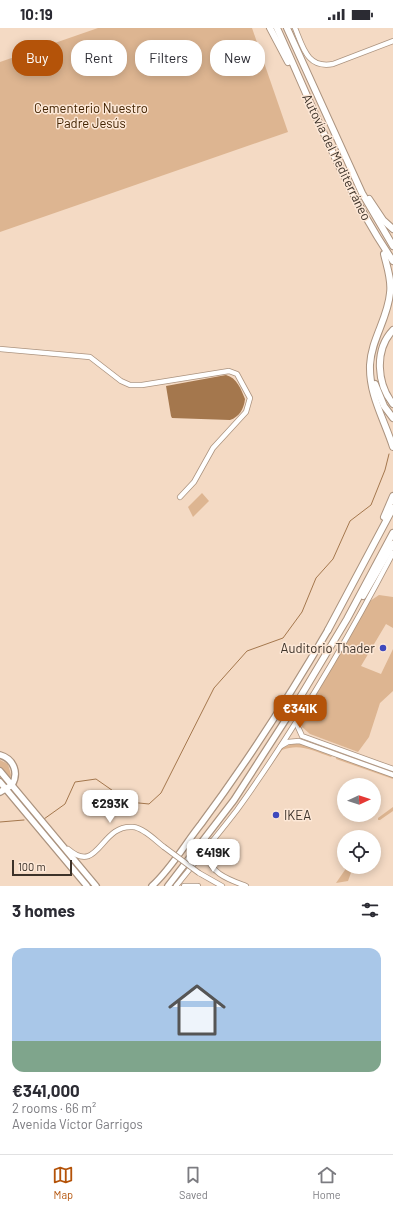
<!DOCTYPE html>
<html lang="en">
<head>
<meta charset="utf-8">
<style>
	body { margin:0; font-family:Barlow,sans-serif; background:#f2f2f3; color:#2b2b33; height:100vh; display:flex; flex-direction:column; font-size:15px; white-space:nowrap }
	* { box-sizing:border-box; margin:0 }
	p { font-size:13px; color:#7c7c81 }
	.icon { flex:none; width:22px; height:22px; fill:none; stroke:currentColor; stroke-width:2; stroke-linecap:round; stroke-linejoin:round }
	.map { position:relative; height:858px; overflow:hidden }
	.sheet { display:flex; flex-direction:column; background:#fff; flex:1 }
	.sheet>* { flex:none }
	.banner { position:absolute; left:12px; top:12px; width:369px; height:36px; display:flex; gap:8px }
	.needle { width:26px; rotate:87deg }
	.controls { position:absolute; left:337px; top:750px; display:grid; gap:8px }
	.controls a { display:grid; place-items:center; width:44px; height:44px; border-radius:50%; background:#fff; box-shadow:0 2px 10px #0003; font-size:20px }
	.scale { position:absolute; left:12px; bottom:10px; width:60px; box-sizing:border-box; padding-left:4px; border:2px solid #3c3229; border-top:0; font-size:11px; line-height:14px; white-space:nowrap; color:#3c3229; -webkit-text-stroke:3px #fde8d7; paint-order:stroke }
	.price { position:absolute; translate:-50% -34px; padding:0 9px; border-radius:8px; background:#fff; color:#222; font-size:13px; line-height:26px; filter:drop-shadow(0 1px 2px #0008) }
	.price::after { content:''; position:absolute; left:50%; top:24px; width:12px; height:9px; margin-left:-6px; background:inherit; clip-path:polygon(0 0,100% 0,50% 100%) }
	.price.active { background:#b45309; color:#fff }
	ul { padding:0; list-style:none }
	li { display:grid; align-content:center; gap:8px; height:212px; padding:0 12px }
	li+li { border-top:1px solid #e1e1e2 }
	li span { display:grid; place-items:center; height:124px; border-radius:12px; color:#555 }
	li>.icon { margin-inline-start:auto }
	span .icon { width:72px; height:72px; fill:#fffc; stroke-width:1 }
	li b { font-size:17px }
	h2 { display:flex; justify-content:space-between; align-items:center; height:48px; padding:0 12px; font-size:17px }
	.tag { padding:0 14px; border-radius:16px; background:#fff; box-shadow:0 2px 10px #0003; font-size:14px; line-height:36px }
	.tag.active { background:#b45309; color:#fff }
	.status { display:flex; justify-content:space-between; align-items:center; height:28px; padding:0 20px; background:#fff; direction:ltr }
	.status svg { height:11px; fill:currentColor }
	.tabs { display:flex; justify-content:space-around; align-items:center; height:56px; border-top:1px solid #e1e1e2; background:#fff; font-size:11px; color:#7c7c81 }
	.tabs a { display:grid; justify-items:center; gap:2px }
	.tabs .active { color:#b45309 }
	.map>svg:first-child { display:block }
</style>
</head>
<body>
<div class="status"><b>10:19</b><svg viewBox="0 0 49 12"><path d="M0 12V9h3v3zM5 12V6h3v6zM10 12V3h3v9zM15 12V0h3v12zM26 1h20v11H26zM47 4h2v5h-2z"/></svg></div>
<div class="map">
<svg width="393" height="858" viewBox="0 0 393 858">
	<rect width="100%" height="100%" fill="#f4dac4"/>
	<!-- green -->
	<g fill="#ddb591">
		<path d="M98 0H252L288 104 0 204V34Z"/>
		<path d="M202 465 209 473 193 489 188 479Z"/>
		<path d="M379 567 393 569V600L386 596 361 638 381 646 393 621V663L380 675 369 709 358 724 310 706 302 699 301 689 370 573Z"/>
		<path d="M293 716H301L332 728 331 729C314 723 300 715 282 722L243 777V775L282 719Z"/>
		<path d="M337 728 393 748V751L336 731Z"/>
		<path d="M0 732 8 736 11 747 10 751 0 739Z"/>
		<path d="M393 779V783L380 792H378V790Z"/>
		<path d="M347 839H353L348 853 336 855Z"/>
	</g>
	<!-- water -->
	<path fill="#a4774d" d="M226 347C237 350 241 361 245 371 244 381 239 389 230 392L172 390 171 388 166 358Z"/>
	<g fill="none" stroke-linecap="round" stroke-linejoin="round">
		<!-- stream -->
		<g stroke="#a4774d" stroke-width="1">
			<path d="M44 791 65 776 75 754 96 751 129 774 149 776 161 765 214 660 247 623 283 610 302 584 316 550 333 531 350 493 371 477 385 442 389 426"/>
			<path d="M0 794 24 792"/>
		</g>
		<!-- minor casing -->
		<g stroke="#ab937f" stroke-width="6">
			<g id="minor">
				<path d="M295 0C303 19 307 41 333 36L393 13"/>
				<path d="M0 321 90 329 121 353 130 357H142L229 343 237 346 250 370 246 384 213 420 194 454 180 469"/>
				<path d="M297 690 298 699 302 708 393 741"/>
				<path d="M281 718 288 714 299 713 393 747"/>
				<path d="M212 813C211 817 209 822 209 825 206 845 233 853 246 858"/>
				<path d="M68 821C99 848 100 796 133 799 144 800 156 813 164 819"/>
				<path d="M199 845 222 858"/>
				<path d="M176 858C196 833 217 808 237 782 295 701 347 613 393 525"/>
				<path d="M184 858H198"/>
			</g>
		</g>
		<!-- major casing -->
		<g stroke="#ab937f" stroke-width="8">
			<g id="major">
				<path d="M0 727C14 731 19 745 12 757L0 764"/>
				<path d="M0 743 96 858"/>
				<path d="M0 754 87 858"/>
				<path d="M152 858C171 841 185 816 201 796 247 734 289 669 328 602"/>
				<path d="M168 858 234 772 299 671"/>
			</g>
		</g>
		<!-- highway casing -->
		<g stroke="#ab937f" stroke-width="8">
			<g id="highway">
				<path d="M270 0 288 34"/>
				<path d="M277 0C313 79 344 161 393 233"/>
				<path d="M287 0 362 165 393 218"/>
				<path d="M369 171 383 192 393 201"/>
				<path d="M384 226C387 239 392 252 390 265 388 290 371 312 370 337 369 367 384 391 393 419"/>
				<path d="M393 302C374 322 377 356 393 376"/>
				<path d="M375 356 384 378 393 390"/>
				<path d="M384 489 393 468"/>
				<path d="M363 568 393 516"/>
				<path d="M328 602 393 480"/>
				<path d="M299 671 347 591 393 505"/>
			</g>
		</g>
		<!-- minor -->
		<use href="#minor" stroke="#fff" stroke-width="4.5"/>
		<!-- major -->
		<use href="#major" stroke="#fff" stroke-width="5.5"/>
		<!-- highway -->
		<use href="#highway" stroke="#fff" stroke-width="6"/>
		<!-- minor-bridge casing -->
		<g stroke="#ab937f" stroke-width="6" stroke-linecap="butt">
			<path id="minor-bridge" d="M164 819 199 845"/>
		</g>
		<!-- minor-bridge -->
		<use href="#minor-bridge" stroke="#fff" stroke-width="4.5"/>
	</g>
	<!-- markers -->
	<g fill="#3f49bd" stroke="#fde8d7" stroke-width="1.5">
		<circle cx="383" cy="620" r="4"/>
		<circle cx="276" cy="787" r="4"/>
	</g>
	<g text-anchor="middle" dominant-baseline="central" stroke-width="3" stroke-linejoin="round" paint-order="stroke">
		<!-- park labels -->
		<g font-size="13" fill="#422300" stroke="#fde8d7">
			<text x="91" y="80">Cementerio Nuestro<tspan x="91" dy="15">Padre Jesús</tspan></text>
		</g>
		<!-- street labels -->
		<g font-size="13" fill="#3c3229" stroke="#fde8d7">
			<text transform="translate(337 129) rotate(64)">Autovía del Mediterráneo</text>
		</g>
		<!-- poi labels -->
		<g font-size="13" fill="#3c3229" stroke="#fde8d7" text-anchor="end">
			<text x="375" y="620">Auditorio Thader</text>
			<text x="284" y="787" text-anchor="start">IKEA</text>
		</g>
	</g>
</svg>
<div class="controls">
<a><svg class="needle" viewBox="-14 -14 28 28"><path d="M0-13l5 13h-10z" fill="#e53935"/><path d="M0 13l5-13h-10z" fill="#7c7c81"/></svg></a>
<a><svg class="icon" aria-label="locate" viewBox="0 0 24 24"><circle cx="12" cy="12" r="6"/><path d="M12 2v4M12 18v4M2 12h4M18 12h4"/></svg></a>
</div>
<div class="scale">100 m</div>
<b class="price active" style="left:300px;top:701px">€341K</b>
<b class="price" style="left:110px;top:796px">€293K</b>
<b class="price" style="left:213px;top:845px">€419K</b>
<div class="banner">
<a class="tag active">Buy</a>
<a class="tag">Rent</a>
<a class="tag">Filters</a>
<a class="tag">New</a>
</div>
</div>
<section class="sheet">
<h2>3 homes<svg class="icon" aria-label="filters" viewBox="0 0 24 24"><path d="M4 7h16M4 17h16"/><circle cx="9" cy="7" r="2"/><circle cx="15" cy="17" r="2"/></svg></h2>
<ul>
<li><span style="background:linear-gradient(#a9c7e8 75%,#7fa58c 0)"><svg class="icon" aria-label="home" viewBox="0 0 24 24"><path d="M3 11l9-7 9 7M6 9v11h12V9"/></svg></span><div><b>€341,000</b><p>2 rooms · 66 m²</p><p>Avenida Víctor Garrigos</p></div></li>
</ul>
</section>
<nav class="tabs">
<a class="active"><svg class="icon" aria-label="map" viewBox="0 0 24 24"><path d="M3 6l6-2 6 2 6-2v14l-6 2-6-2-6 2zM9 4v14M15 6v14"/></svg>Map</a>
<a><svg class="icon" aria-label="saved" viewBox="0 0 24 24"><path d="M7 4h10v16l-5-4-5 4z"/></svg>Saved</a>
<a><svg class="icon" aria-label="home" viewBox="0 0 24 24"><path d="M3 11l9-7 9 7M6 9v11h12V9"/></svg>Home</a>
</nav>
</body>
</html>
